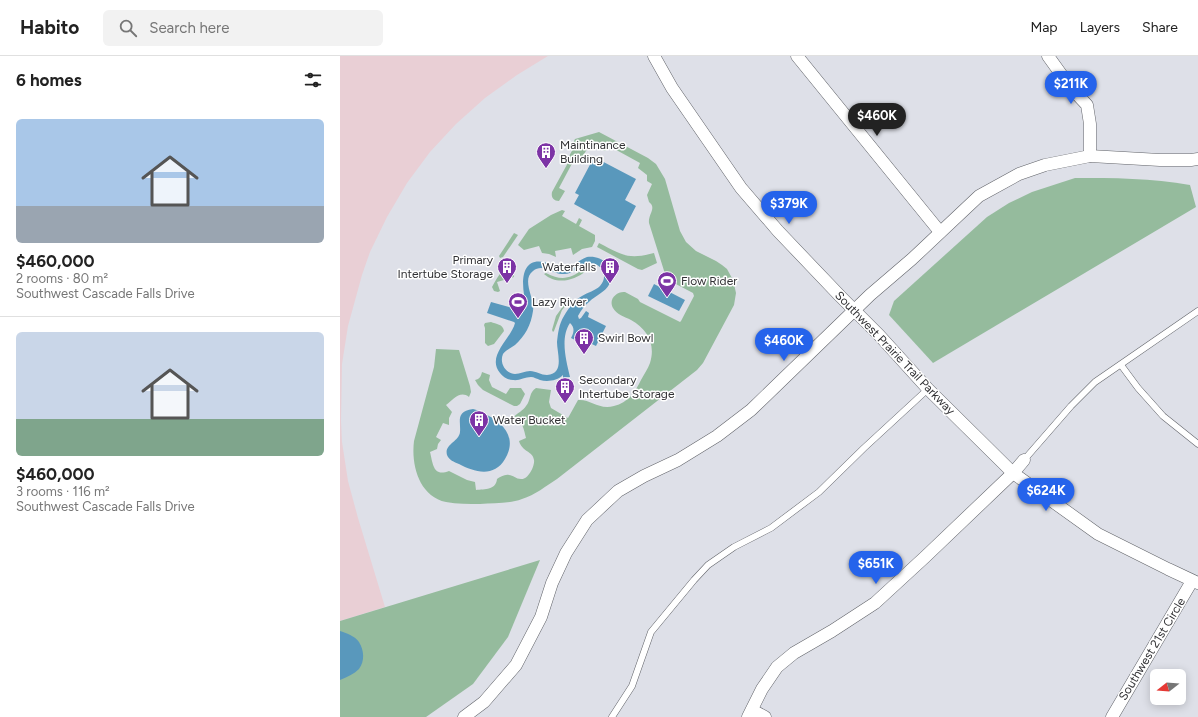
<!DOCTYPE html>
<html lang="en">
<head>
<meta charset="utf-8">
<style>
	body { margin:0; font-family:Figtree,sans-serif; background:#f2f2f2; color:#222; height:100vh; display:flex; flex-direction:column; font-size:15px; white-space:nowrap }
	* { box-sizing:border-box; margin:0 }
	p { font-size:13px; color:#767676 }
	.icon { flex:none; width:22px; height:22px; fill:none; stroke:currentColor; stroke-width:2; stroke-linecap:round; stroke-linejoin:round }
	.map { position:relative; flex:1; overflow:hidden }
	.panel { display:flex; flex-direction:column; background:#fff; width:340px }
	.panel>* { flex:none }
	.needle { width:26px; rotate:253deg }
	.controls { position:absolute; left:810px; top:613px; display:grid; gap:8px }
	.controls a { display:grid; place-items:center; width:36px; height:36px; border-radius:6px; background:#fff; box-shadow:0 2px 10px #0003; font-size:20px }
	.price { position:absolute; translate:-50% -34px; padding:0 9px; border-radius:14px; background:#2563eb; color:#fff; font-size:13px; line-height:26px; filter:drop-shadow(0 1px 2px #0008) }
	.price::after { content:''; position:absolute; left:50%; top:24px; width:12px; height:9px; margin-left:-6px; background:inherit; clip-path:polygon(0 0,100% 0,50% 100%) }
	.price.active { background:#222; color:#fff }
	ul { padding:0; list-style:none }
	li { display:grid; align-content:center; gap:8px; height:212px; padding:0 16px }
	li+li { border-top:1px solid #e0e0e0 }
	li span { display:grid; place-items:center; height:124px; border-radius:6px; color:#555 }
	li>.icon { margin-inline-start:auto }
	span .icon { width:72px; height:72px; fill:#fffc; stroke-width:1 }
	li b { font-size:17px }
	h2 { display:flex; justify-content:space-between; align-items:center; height:48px; padding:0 16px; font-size:17px }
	header { display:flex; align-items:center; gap:24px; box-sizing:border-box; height:56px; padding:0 20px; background:#fff; border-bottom:1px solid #e0e0e0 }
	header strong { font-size:19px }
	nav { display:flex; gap:22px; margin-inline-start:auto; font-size:14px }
	.search { width:280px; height:36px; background:#f2f2f2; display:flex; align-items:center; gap:10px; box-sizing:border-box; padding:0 14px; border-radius:6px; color:#767676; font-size:15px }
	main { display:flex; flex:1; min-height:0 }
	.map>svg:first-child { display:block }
</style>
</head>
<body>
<header>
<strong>Habito</strong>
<div class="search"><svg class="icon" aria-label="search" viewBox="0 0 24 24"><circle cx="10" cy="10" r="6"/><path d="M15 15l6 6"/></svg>Search here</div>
<nav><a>Map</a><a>Layers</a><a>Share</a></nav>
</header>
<main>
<section class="panel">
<h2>6 homes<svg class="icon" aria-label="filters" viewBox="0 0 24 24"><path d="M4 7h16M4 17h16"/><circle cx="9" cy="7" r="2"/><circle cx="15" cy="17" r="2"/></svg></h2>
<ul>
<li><span style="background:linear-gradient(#a9c7e8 70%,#9aa5b1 0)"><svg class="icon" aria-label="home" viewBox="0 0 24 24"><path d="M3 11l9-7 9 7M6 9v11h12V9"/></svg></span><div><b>$460,000</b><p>2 rooms · 80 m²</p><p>Southwest Cascade Falls Drive</p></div></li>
<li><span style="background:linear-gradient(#c9d6e8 70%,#7fa58c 0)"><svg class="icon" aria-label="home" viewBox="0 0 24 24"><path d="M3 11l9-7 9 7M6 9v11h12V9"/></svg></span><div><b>$460,000</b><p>3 rooms · 116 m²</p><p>Southwest Cascade Falls Drive</p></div></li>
</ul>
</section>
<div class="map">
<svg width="858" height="661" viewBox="0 0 858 661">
	<rect width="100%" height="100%" fill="#dee0e8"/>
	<!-- education -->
	<path fill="#e9cfd5" d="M0 0H208L177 19 145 42 116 68 90 96 67 127 47 161 30 196 22 219 8 270 2 308 1 365 2 386 8 425 18 462 45 551 0 565Z"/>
	<!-- green -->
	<g fill="#95bb9d">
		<path d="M259 76 308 102 316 108 325 123 340 175 346 186 356 195 376 205 382 209 387 213 393 224 396 237 394 249 363 307 357 314 217 423C206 430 195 439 182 443 169 448 154 447 140 448 129 448 117 448 106 446 79 440 71 409 74 385L94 311 96 293 119 294 130 330 131 336 129 341C120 334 113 344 106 349L112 356 109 362V369L103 367 96 381 101 384 98 388 97 393 90 396C93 408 93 421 109 415L127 424 135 426 136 434C145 433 156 434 157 423 160 421 165 418 169 419 173 419 176 423 181 423 188 424 195 410 194 404 193 395 182 396 179 385L186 382C184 374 183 365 174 361 177 357 183 355 186 350 191 344 189 336 196 332L211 334 209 346 211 352 228 362 238 344C251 343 258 354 274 350 288 347 295 336 301 324 304 318 308 313 310 307 316 288 307 273 291 264 285 261 276 258 273 252 268 243 277 235 285 236L298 243 300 246 340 266 341 265 354 240 353 237 332 226 326 221 309 167C308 158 317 152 309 146L307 139 312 128 307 125V119L298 112 300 107 269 90 265 95 255 89H251L247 93 242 102 236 100 219 132 225 135 219 145C213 145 211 141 212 136L230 103 228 102 233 93 231 91 235 83Z"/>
		<path d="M735 122C773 122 812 122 850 129L856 151 593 307 549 259 554 245 647 161 669 147 692 136Z"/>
		<path d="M222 154 225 155 222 160 236 168 239 162 242 164 239 170 255 179V185L252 191 242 193 233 199 231 192 215 195 216 201 209 198 202 197 199 190 184 194 178 189 189 173 211 159Z"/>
		<path d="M174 177 178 179 163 201 160 202 159 200Z"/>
		<path d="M259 187C282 199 288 204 314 197L317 207 302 214 298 213 257 191Z"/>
		<path d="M169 212 173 215 174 221 157 226 160 235 158 236 154 235 152 231C156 224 161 213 169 212Z"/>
		<path d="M244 213 246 214V215C234 225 216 229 204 218L206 217C222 225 229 223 244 213Z"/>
		<path d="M229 242H231V244L222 254 214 275 213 276 212 274 216 260Z"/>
		<path d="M151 266C156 268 163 268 164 275L154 288 148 290 145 287V272L144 269 145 267Z"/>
		<path d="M142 316 150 319 149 324 152 331 166 338 170 332H181L185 338 180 348 177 350H174L143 334 138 329 135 324C140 323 141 320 142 316Z"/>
		<path d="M200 504 168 581 133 628 86 661H0V565Z"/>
	</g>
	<!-- water -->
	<g fill="#5998bc" fill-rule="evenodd">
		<path d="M254 101 296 123 285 144 296 150 283 175 234 148 239 139 235 137Z"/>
		<path d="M247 201C254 200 262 202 267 208 269 212 270 216 271 220 271 234 259 237 250 245 245 249 241 254 238 260L239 263 241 262 246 255 249 257 248 261 266 270 256 290 237 281 235 284 231 282C234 276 235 272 230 267 220 282 226 304 230 321L223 322V319C217 325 207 326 200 324 197 323 194 321 191 321 185 321 179 325 173 324 168 324 163 321 160 317 146 300 171 283 175 267L174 266 147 257 151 246 169 251 170 249V246L177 244 178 250 183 251 186 248C182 233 178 201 204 206 211 208 217 213 225 212 233 211 239 204 247 201ZM249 207C262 207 269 220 260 230 255 235 248 236 242 240 234 244 228 253 224 260 219 268 218 277 217 286 217 297 225 318 207 319 201 319 196 315 190 315 185 315 180 318 175 318 166 318 159 307 163 298 166 294 171 292 175 289 185 280 191 269 193 255 195 243 181 224 193 215 203 207 212 218 222 218 233 219 239 210 249 207Z"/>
		<path d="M314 228 345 244 339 255 308 240Z"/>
		<path d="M133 353C138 354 142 356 147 359 165 368 177 383 165 403 154 422 134 416 119 408 114 406 109 404 107 399 104 388 119 386 120 376 121 365 115 356 133 353Z"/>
		<path d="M0 575C6 577 15 580 19 586 24 594 25 605 19 613 14 618 7 621 0 624Z"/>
	</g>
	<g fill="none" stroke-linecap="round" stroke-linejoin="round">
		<!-- lane casing -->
		<g stroke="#616369" stroke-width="7">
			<g id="lane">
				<path d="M781 309 798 332 823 360 858 388"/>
				<path d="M684 404 731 350 755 326 858 255"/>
				<path d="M272 661 292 630 311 576 354 524 368 509 394 491 431 472 479 436 524 392 588 333"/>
			</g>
		</g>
		<!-- street casing -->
		<g stroke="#616369" stroke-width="13">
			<g id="street">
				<path d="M314 0 332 32 401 132 438 175 500 240 539 279 588 333 673 417 758 478 828 513 858 527"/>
				<path d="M457 0 600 176"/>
				<path d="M708 0 731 32 747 49 750 68V100"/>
				<path d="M412 654 425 661"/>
				<path d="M124 661 144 646 176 609 201 561 212 527 226 497 247 464 278 435 304 420 338 404 377 380 411 354 530 239 572 203 639 140 679 118 705 109 750 100 820 104H851L858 103"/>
				<path d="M408 661 422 633 437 611 454 597 492 575 535 547 585 501 673 417 684 404"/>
				<path d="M772 661 852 525"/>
			</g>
		</g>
		<!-- lane -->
		<use href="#lane" stroke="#fff" stroke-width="6"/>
		<!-- street -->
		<use href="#street" stroke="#fff" stroke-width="12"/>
	</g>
	<!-- icons -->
	<defs>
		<g id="building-pin" transform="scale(1)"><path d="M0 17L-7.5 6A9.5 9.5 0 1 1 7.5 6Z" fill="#7c33a5" stroke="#fff"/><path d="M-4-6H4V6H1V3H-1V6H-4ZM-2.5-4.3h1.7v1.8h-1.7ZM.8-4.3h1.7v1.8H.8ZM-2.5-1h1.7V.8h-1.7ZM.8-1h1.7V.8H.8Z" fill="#fff"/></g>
		<g id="stadium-pin" transform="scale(1)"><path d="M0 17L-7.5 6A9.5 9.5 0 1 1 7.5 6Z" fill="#7c33a5" stroke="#fff"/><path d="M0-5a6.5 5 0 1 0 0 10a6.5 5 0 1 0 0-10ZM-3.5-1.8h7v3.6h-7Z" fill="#fff"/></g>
	</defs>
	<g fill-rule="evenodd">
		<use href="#building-pin" x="206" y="96"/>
		<use href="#building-pin" x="167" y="211"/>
		<use href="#building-pin" x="270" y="211"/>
		<use href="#stadium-pin" x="327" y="225"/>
		<use href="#stadium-pin" x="178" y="246"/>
		<use href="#building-pin" x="244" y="282"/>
		<use href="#building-pin" x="225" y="331"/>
		<use href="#building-pin" x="139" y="364"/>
	</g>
	<g text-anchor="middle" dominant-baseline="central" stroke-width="3" stroke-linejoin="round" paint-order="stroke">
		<!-- poi labels -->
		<g font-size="12" fill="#313134" stroke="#fff" text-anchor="start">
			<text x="220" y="89">Maintinance<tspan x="220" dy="14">Building</tspan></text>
			<text x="153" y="204" text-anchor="end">Primary<tspan x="153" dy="14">Intertube Storage</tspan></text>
			<text x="256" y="211" text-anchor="end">Waterfalls</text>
			<text x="341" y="225">Flow Rider</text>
			<text x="192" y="246">Lazy River</text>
			<text x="258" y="282">Swirl Bowl</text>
			<text x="239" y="324">Secondary<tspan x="239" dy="14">Intertube Storage</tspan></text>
			<text x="153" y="364">Water Bucket</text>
		</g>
		<!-- street labels -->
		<g font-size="12" fill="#313134" stroke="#fff">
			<text transform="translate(555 297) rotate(46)">Southwest Prairie Trail Parkway</text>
			<text transform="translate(812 593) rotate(-59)">Southwest 21st Circle</text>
		</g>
	</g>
</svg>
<div class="controls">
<a><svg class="needle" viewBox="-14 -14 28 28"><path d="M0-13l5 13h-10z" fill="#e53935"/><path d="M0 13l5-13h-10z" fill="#767676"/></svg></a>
</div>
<b class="price" style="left:731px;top:49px">$211K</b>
<b class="price active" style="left:537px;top:81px">$460K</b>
<b class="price" style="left:449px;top:169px">$379K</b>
<b class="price" style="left:444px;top:306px">$460K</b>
<b class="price" style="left:706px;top:456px">$624K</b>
<b class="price" style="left:536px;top:529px">$651K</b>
</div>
</main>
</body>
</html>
